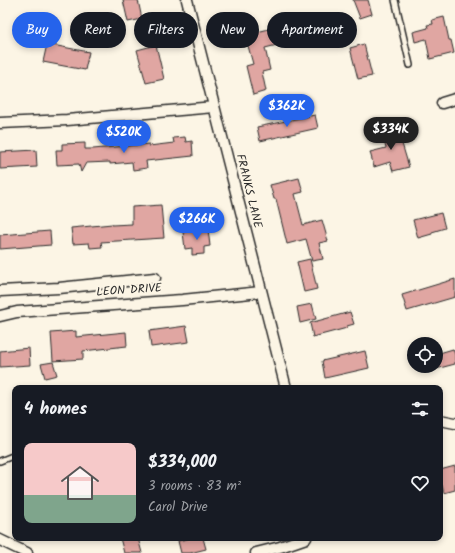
<!DOCTYPE html>
<html lang="en">
<head>
<meta charset="utf-8">
<style>
	body { margin:0; font-family:Kalam,sans-serif; background:#242831; color:#f1f3f6; height:100vh; display:flex; flex-direction:column; font-size:15px; white-space:nowrap }
	* { box-sizing:border-box; margin:0 }
	p { font-size:13px; color:#9ea1a6 }
	.icon { flex:none; width:22px; height:22px; fill:none; stroke:currentColor; stroke-width:2; stroke-linecap:round; stroke-linejoin:round }
	.map { position:relative; flex:1; overflow:hidden }
	.panel { position:absolute; left:12px; top:385px; width:431px; height:156px; display:flex; flex-direction:column; background:#171b24; border-radius:8px; box-shadow:0 2px 6px #0003 }
	.panel>* { flex:none }
	.top-card { position:absolute; left:12px; top:12px; width:431px; height:36px; display:flex; gap:8px }
	.fabs { position:absolute; left:407px; top:337px; display:grid; gap:8px }
	.fabs a { display:grid; place-items:center; width:36px; height:36px; border-radius:50%; background:#171b24; box-shadow:0 2px 6px #0003; font-size:20px }
	.price { position:absolute; translate:-50% -34px; padding:0 9px; border-radius:14px; background:#2563eb; color:#fff; font-size:13px; line-height:26px; filter:drop-shadow(0 1px 2px #0008) }
	.price::after { content:''; position:absolute; left:50%; top:24px; width:12px; height:9px; margin-left:-6px; background:inherit; clip-path:polygon(0 0,100% 0,50% 100%) }
	.price.current { background:#222; color:#fff }
	ul { padding:0; list-style:none }
	li { display:flex; align-items:center; gap:12px; height:100px; padding:0 12px }
	li+li { border-top:1px solid #363941 }
	li span { display:grid; place-items:center; flex:none; width:112px; height:80px; border-radius:8px; color:#555 }
	li>.icon { margin-inline-start:auto }
	span .icon { width:48px; height:48px; fill:#fffc; stroke-width:1 }
	li b { font-size:17px }
	h2 { display:flex; justify-content:space-between; align-items:center; height:48px; padding:0 12px; font-size:17px }
	.pill { padding:0 14px; border-radius:18px; background:#171b24; box-shadow:0 2px 6px #0003; font-size:14px; line-height:36px }
	.pill.current { background:#2563eb; color:#fff }
	.map>svg:first-child { display:block }
</style>
</head>
<body>
<div class="map">
<svg width="455" height="553" viewBox="0 0 455 553">
	<rect width="100%" height="100%" fill="#fcf5e5"/>
	<filter id="ink" filterUnits="userSpaceOnUse"><feTurbulence type="fractalNoise" baseFrequency=".025" numOctaves="2"/><feDisplacementMap in="SourceGraphic" scale="8" xChannelSelector="R" yChannelSelector="G"/><feConvolveMatrix kernelMatrix="1 2 1 2 8 2 1 2 1" color-interpolation-filters="sRGB"/></filter>
	<g filter="url(#ink)">
		<!-- building -->
		<g fill="#e0a6a2" stroke="#2b2b2b">
			<path d="M123 0H138L142 19 128 22Z"/>
			<path d="M353 0H368L372 14 360 18Z"/>
			<path d="M444 17 449 40H451L454 53 430 59 426 39 415 42 413 32 428 28 427 25 433 24 432 20Z"/>
			<path d="M277 27 281 44 265 48 270 70 262 72 266 91 253 95 246 66 253 64 245 35Z"/>
			<path d="M47 44 89 52 85 70 43 62Z"/>
			<path d="M364 44 372 76 358 79 350 48Z"/>
			<path d="M156 45 164 79 146 83 137 50Z"/>
			<path d="M315 115 318 128 260 141 257 127Z"/>
			<path d="M397 127 409 167 393 171 390 162 374 167 370 152 386 148 381 131Z"/>
			<path d="M185 137 186 142 192 141 193 156 146 161 147 168 133 170 132 162 110 164V162L86 163 81 172 79 164 57 165 56 150H62V144L85 143V149H93L149 144V146L174 143 173 138Z"/>
			<path d="M36 150 37 167 0 169V152Z"/>
			<path d="M299 178 303 192 295 194 303 225 322 220 328 241 319 243 323 259 312 261 306 239 287 244 276 199H274L270 185Z"/>
			<path d="M161 205 164 238 101 242 102 247 90 248 89 243 73 244 71 228 112 224V225L132 224V207Z"/>
			<path d="M441 213 445 228 432 232V234L418 238 413 220Z"/>
			<path d="M208 229 210 246 204 247V254L192 255V248L185 249 183 232Z"/>
			<path d="M50 231 51 245 0 249V235Z"/>
			<path d="M310 259 317 289 304 292 297 262Z"/>
			<path d="M455 279V297L407 311 402 295Z"/>
			<path d="M312 304 316 319 300 323 297 307Z"/>
			<path d="M350 312 354 324 347 326V328L313 337 310 323Z"/>
			<path d="M186 326 189 342 151 347 149 331Z"/>
			<path d="M76 331V337L126 332 127 346 83 351V359L53 361 51 333Z"/>
			<path d="M29 348 30 365 0 367V351Z"/>
			<path d="M453 349 455 355V364L436 369V354Z"/>
			<path d="M365 351 369 368 325 378 322 361Z"/>
			<path d="M53 362 57 375 45 378 41 364Z"/>
			<path d="M455 466V490L444 493 442 485H440V470Z"/>
			<path d="M120 538H138L142 553H124Z"/>
			<path d="M191 538H203L206 549 190 553H181L178 541Z"/>
		</g>
		<g fill="none" stroke-linecap="round" stroke-linejoin="round">
			<!-- lane casing -->
			<g stroke="#2b2b2b" stroke-width="8">
				<g id="lane">
					<path d="M395 0 410 65"/>
					<path d="M0 461 15 455"/>
				</g>
			</g>
			<!-- street casing -->
			<g stroke="#2b2b2b" stroke-width="13">
				<g id="street">
					<path d="M187 0 286 388"/>
					<path d="M442 103 455 99"/>
					<path d="M0 123 67 120 214 107"/>
					<path d="M0 291 59 288 155 278"/>
					<path d="M0 316 17 312 182 300 261 292"/>
					<path d="M440 420 455 423"/>
					<path d="M0 540 27 553"/>
					<path d="M256 553 280 547 306 538"/>
				</g>
			</g>
			<!-- lane -->
			<use href="#lane" stroke="#fcf5e5" stroke-width="5"/>
			<!-- street -->
			<use href="#street" stroke="#fcf5e5" stroke-width="10"/>
		</g>
	</g>
	<g text-anchor="middle" dominant-baseline="central" stroke-width="4" stroke-linejoin="round" paint-order="stroke">
		<!-- street labels -->
		<g font-size="12" fill="#2b2b2b" stroke="#fcf5e5">
			<text transform="translate(249 191) rotate(76)">FRANKS LANE</text>
			<text transform="translate(129 290) rotate(-4)">LEON DRIVE</text>
		</g>
	</g>
</svg>
<div class="fabs">
<a><svg class="icon" aria-label="locate" viewBox="0 0 24 24"><circle cx="12" cy="12" r="6"/><path d="M12 2v4M12 18v4M2 12h4M18 12h4"/></svg></a>
</div>
<b class="price" style="left:287px;top:128px">$362K</b>
<b class="price current" style="left:391px;top:151px">$334K</b>
<b class="price" style="left:124px;top:154px">$520K</b>
<b class="price" style="left:197px;top:241px">$266K</b>
<div class="top-card">
<a class="pill current">Buy</a>
<a class="pill">Rent</a>
<a class="pill">Filters</a>
<a class="pill">New</a>
<a class="pill">Apartment</a>
</div>
<section class="panel">
<h2>4 homes<svg class="icon" aria-label="filters" viewBox="0 0 24 24"><path d="M4 7h16M4 17h16"/><circle cx="9" cy="7" r="2"/><circle cx="15" cy="17" r="2"/></svg></h2>
<ul>
<li><span style="background:linear-gradient(#f6c9c9 65%,#7fa58c 0)"><svg class="icon" aria-label="home" viewBox="0 0 24 24"><path d="M3 11l9-7 9 7M6 9v11h12V9"/></svg></span><div><b>$334,000</b><p>3 rooms · 83 m²</p><p>Carol Drive</p></div><svg class="icon" aria-label="heart" viewBox="0 0 24 24"><path d="M12 20l-8-8c-3-5 5-10 8-4 3-6 11-1 8 4z"/></svg></li>
</ul>
</section>
</div>
</body>
</html>
